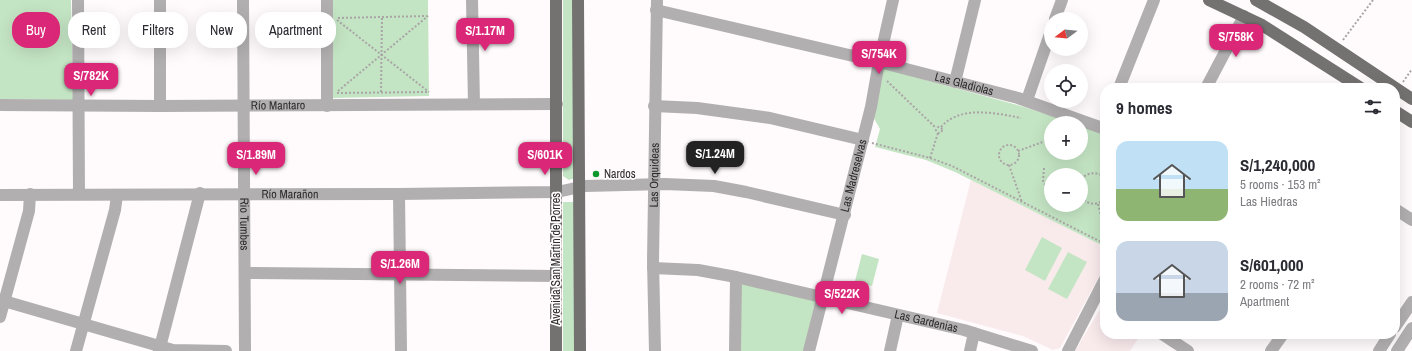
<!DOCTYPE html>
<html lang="en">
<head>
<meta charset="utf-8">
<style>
	body { margin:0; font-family:"Archivo Narrow",sans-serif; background:#f7f7f7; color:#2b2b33; height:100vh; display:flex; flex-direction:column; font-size:15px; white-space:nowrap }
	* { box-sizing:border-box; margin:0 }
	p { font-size:13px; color:#7c7c81 }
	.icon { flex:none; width:22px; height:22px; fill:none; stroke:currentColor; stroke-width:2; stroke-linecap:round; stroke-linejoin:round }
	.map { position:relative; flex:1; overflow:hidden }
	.drawer { position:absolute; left:1100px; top:83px; width:300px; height:256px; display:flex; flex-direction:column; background:#fff; border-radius:16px; box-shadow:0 4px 16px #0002 }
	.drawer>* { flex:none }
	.hud { position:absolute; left:12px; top:12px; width:380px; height:36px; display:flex; gap:8px }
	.needle { width:26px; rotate:254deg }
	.fabs { position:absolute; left:1044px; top:12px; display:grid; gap:8px }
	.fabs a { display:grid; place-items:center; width:44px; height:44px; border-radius:50%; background:#fff; box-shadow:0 4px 16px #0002; font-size:20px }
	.price { position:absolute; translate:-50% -34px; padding:0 9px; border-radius:8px; background:#db2777; color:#fff; font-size:13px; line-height:26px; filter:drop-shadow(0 1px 2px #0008) }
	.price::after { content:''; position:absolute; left:50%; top:24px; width:12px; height:9px; margin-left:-6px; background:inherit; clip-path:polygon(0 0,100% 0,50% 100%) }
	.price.on { background:#222; color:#fff }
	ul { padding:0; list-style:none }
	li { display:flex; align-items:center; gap:12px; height:100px; padding:0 16px }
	li span { display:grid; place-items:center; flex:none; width:112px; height:80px; border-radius:12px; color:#555 }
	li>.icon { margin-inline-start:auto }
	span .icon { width:48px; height:48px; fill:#fffc; stroke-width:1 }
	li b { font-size:17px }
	h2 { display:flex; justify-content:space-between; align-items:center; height:48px; padding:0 16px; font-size:17px }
	.tag { padding:0 14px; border-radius:16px; background:#fff; box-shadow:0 4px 16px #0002; font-size:14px; line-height:36px }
	.tag.on { background:#db2777; color:#fff }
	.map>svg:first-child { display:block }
</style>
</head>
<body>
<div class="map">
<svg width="1412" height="351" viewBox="0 0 1412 351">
	<rect width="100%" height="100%" fill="#fffafb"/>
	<!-- built -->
	<g fill="#f9eaec">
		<path d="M971 180 1105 247V266L1060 348 1053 350 1023 336 937 313Z"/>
		<path d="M1105 309V334H1141L1130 351H1075L1099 311Z"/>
	</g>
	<!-- green -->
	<g fill="#c4e5c4" fill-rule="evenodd">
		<path d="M0 0H71L73 100 0 99Z"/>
		<path d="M332 0H428L429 96 331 98Z"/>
		<path d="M563 0H575V178L569 180 563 176Z"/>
		<path d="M882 68 1024 107 1073 123H1051V153H1081V126L1105 133V247L955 172 926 160 875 147 880 129 872 115ZM1051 175H1081V205H1051Z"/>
		<path d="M563 202H576L577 351H563Z"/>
		<path d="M1042 237 1062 248 1045 281 1025 270Z"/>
		<path d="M1068 252 1087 262 1067 299 1048 289Z"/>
		<path d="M862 254 879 259 872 286 855 281Z"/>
		<path d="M741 282 816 299 804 351H740Z"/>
	</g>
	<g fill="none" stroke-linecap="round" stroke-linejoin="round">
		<!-- path -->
		<g stroke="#a9a5a6" stroke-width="2" stroke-dasharray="2 2" stroke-linecap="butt">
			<path d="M338 18 427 16"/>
			<path d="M337 20 429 92"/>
			<path d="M1343 40 1373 0"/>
			<path d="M887 81 936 128"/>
			<path d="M1403 82 1412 69"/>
			<path d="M338 91 428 16"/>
			<path d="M381 92 382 17"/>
			<path d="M337 93 428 92"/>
			<circle cx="939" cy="130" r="3"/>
			<path d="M941 127C960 105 996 113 1021 118"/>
			<path d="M872 143 930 158 952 166 1105 244"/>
			<circle cx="1009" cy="155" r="10"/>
			<path d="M1018 151 1051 139"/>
			<path d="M930 158 938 133"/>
			<path d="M1009 165 1022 202"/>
			<path d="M1044 168 1043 181 1051 195"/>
			<path d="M1081 179C1088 172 1098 171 1105 178"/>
			<path d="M1081 197C1088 205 1097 206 1105 199"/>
			<path d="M1098 204 1105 231"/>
		</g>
		<!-- minor -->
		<g stroke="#b2afb0" stroke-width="12">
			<path d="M78 0 79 194"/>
			<path id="s1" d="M243 0 245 351"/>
			<path d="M472 0 474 104"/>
			<path id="s2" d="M656 10 879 62 1018 98 1105 129"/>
			<path d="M1055 19 1062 0"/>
			<path d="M955 82 975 0"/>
			<path d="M1119 88 1154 0"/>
			<path d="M1206 88 1244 16"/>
			<path d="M1027 100 1051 31"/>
			<path id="s3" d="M0 105 160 106 557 104"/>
			<path d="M160 106V0"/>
			<path d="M327 106V0"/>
			<path d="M654 106 697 108 770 118 863 140"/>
			<path d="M399 194 401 351"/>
			<path id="s4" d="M0 195 399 194 557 192 585 186 665 184 714 186 746 192 845 215"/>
			<path d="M1395 209 1412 220"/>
			<path id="s5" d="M653 268 698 270 736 277 964 330 1032 351"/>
			<path d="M245 273 556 276"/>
			<path d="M4 301 173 350 226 351"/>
			<path d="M0 317 29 211 30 194"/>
			<path d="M1395 327 1412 302"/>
			<path d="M1162 334 1188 351"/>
			<path d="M76 351 115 210 117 195"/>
			<path d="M159 351 200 193"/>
			<path id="s6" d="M655 351 653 261 657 0"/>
			<path d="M735 351 736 277"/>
			<path id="s7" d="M809 351 871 107 879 62 893 0"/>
			<path d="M890 351 898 315"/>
			<path d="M970 351 974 333"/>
			<path d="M1068 351 1105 279"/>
			<path d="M1271 351 1283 334"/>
			<path d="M1379 351 1390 334"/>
			<path d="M1397 351 1412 328"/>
		</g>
		<!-- major -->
		<g stroke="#747171" stroke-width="12">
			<path d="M556 0V351"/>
			<path d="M578 0 580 351"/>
			<path d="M1209 0 1262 25 1361 88"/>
			<path d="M1256 0 1304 27 1412 99"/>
			<path d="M1395 111 1412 122"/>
		</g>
	</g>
	<!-- markers -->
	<circle fill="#0e972d" stroke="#fffafb" stroke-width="1.5" cx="596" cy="174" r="4"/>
	<g text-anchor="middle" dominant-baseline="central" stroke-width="3.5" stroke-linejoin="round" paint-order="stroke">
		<!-- street labels -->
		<g font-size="12" fill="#2d2b2c" stroke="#fffafb">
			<text stroke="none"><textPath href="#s2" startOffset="317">Las Gladiolas</textPath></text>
			<text stroke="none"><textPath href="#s3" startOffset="278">Río Mantaro</textPath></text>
			<text stroke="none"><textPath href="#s6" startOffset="176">Las Orquideas</textPath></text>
			<text stroke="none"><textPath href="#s7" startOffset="181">Las Madreselvas</textPath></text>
			<text stroke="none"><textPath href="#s4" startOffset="290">Río Marañon</textPath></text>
			<text stroke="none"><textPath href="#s1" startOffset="224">Rio Tumbes</textPath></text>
			<text transform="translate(556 259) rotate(-90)">Avenida San Martín de Porres</text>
			<text stroke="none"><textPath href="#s5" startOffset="279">Las Gardenias</textPath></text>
		</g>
		<!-- poi labels -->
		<g font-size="12" fill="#2d2b2c" stroke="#fffafb" text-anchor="start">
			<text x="604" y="174">Nardos</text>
		</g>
	</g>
</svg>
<div class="fabs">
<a><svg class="needle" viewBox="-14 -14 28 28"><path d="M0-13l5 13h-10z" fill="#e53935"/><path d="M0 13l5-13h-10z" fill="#7c7c81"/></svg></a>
<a><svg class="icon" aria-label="locate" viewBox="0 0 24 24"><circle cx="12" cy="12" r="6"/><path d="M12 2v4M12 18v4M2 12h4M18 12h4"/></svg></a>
<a>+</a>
<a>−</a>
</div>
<b class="price" style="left:485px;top:52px">S/1.17M</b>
<b class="price" style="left:1236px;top:58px">S/758K</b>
<b class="price" style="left:879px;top:75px">S/754K</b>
<b class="price" style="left:91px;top:97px">S/782K</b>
<b class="price on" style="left:715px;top:175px">S/1.24M</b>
<b class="price" style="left:256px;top:176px">S/1.89M</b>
<b class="price" style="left:545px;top:176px">S/601K</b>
<b class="price" style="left:400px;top:285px">S/1.26M</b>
<b class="price" style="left:842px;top:315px">S/522K</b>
<div class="hud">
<a class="tag on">Buy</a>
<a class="tag">Rent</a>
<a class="tag">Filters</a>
<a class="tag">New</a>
<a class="tag">Apartment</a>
</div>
<section class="drawer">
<h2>9 homes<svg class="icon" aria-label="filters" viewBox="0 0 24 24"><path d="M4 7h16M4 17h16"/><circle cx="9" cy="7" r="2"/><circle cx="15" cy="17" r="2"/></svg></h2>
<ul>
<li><span style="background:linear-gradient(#bfe0f5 60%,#8fb573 0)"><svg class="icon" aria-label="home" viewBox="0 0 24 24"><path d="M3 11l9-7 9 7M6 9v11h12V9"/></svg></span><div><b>S/1,240,000</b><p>5 rooms · 153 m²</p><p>Las Hiedras</p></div></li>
<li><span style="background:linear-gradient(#c9d6e8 65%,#9aa5b1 0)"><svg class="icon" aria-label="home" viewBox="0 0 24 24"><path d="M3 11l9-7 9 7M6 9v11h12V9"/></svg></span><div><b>S/601,000</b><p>2 rooms · 72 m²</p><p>Apartment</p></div></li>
</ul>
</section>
</div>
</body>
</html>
